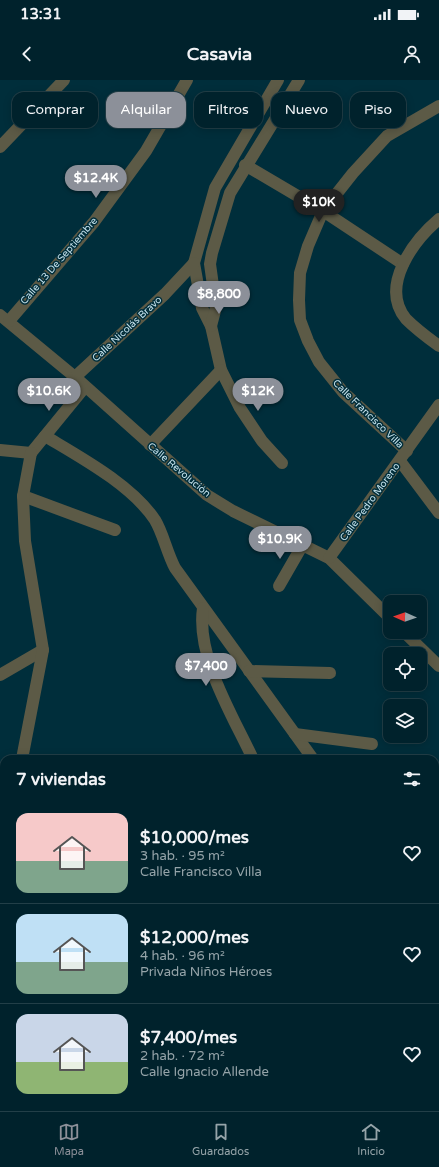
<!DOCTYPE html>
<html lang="es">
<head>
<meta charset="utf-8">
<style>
	body { margin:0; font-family:"Varela Round",sans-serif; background:#0a2a34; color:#f1f3f6; height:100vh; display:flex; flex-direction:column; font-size:15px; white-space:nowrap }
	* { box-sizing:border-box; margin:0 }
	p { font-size:13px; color:#95a4a9 }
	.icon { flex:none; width:22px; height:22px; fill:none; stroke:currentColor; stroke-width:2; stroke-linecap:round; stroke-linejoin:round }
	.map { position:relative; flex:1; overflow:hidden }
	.details { position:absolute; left:0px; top:675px; width:439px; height:356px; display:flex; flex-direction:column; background:#00222c; border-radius:12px 12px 0 0; box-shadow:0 2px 10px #0003,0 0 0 1px #223f48 }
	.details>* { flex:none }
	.top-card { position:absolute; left:12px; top:12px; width:415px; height:36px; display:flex; gap:8px }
	.needle { width:26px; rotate:272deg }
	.tools { position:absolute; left:383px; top:515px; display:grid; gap:8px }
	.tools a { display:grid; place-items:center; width:44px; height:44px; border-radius:8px; background:#00222c; box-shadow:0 2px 10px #0003,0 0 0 1px #223f48; font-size:20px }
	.price { position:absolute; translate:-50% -34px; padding:0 9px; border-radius:14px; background:#8c9099; color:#fff; font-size:13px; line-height:26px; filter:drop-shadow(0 1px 2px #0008) }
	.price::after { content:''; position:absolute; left:50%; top:24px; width:12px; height:9px; margin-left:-6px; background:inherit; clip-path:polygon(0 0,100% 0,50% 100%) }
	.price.selected { background:#222; color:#fff }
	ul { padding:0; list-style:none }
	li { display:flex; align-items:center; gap:12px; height:100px; padding:0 16px }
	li+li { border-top:1px solid #223f48 }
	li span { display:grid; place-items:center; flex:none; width:112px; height:80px; border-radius:12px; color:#555 }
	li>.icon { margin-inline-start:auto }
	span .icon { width:48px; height:48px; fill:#fffc; stroke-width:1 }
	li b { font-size:17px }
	h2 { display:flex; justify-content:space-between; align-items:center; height:48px; padding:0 16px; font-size:17px }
	.chip { padding:0 14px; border-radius:12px; background:#00222c; box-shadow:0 2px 10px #0003,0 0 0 1px #223f48; font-size:14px; line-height:36px }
	.chip.selected { background:#8c9099; color:#fff }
	.status { display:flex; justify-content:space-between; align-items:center; height:28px; padding:0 20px; background:#00222c; direction:ltr }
	.status svg { height:11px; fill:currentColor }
	header { display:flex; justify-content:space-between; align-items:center; height:52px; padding:0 16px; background:#00222c; font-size:18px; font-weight:700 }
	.menu { display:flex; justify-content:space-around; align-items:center; height:56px; border-top:1px solid #223f48; background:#00222c; font-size:11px; color:#95a4a9 }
	.menu a { display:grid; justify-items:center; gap:2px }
	.menu .selected { color:#8c9099 }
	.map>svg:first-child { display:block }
</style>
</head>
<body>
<div class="status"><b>13:31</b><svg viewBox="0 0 49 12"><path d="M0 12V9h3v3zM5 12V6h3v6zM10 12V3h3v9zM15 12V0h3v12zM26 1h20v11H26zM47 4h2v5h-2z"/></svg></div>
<header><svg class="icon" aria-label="back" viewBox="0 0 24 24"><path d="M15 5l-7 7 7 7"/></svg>Casavia<svg class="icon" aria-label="person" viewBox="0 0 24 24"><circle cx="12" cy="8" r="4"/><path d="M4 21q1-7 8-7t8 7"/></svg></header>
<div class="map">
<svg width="439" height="1031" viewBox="0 0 439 1031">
	<rect width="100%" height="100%" fill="#002e3b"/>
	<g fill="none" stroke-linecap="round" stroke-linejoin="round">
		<!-- minor -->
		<g stroke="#5c5a46" stroke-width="12">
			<path d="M278 0 215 108 194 183 202 228 211 246 221 290 240 328 262 361 282 383"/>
			<path d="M0 67 64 0"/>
			<path d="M245 85 323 131 403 184"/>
			<path d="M439 139C414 160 379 206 406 239 416 249 428 258 439 266"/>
			<path d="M0 235 75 297 207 415 233 431 329 478 390 538"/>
			<path d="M9 241 94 142 146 71 187 0"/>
			<path d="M211 246 216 227 210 184 212 173 230 113 299 0"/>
			<path d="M75 297 165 214 194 183"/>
			<path d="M45 356C80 377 132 405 155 440 163 453 167 473 175 488L313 679"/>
			<path d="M150 365 221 290"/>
			<path d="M0 370 31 373"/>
			<path d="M407 371 343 312 319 282 308 261 300 240 299 220 300 193 308 166 323 131 353 93 387 56 439 26"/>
			<path d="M31 373 85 307"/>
			<path d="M400 381 439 433"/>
			<path d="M23 416 115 450"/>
			<path d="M329 478 439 325"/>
			<path d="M279 506 302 466"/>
			<path d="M203 528C196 577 232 634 253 679"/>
			<path d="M404 552 439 586"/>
			<path d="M249 591 330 593"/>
			<path d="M0 595 43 570"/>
			<path d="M295 654 372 664"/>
			<path d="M22 679 43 570 25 461 23 416 31 373"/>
			<path d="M0 745 4 733"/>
			<path d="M0 767 4 775"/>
			<path d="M435 877 439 880"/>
			<path d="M0 961H4"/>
			<path d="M435 1005 439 1006"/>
			<path d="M211 1027 219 1031"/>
			<path d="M11 1031 14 1027"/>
			<path d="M53 1031 57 1027"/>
			<path d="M245 1031 258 1027"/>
		</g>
	</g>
	<g text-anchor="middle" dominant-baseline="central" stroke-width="3" stroke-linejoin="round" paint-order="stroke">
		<!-- street labels -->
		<g font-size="10" fill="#c4e1eb" stroke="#002e3b">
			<text transform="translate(59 181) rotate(-49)">Calle 13 De Septiembre</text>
			<text transform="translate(127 249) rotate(-43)">Calle Nicolás Bravo</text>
			<text transform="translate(368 334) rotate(44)">Calle Francisco Villa</text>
			<text transform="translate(179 390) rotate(40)">Calle Revolución</text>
			<text transform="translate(370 422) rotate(-54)">Calle Pedro Moreno</text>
		</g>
	</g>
</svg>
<div class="tools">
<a><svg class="needle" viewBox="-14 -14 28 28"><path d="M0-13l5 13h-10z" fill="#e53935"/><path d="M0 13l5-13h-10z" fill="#95a4a9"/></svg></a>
<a><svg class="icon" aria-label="locate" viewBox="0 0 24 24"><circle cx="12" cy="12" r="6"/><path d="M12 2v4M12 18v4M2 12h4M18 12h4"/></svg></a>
<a><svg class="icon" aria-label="layers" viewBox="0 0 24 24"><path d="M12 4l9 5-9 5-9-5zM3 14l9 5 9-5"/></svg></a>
</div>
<b class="price" style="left:96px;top:119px">$12.4K</b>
<b class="price selected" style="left:319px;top:143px">$10K</b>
<b class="price" style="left:219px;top:235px">$8,800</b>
<b class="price" style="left:49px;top:332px">$10.6K</b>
<b class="price" style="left:258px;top:332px">$12K</b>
<b class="price" style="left:280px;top:480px">$10.9K</b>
<b class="price" style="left:206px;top:607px">$7,400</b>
<div class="top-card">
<a class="chip">Comprar</a>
<a class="chip selected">Alquilar</a>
<a class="chip">Filtros</a>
<a class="chip">Nuevo</a>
<a class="chip">Piso</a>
</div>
<section class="details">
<h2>7 viviendas<svg class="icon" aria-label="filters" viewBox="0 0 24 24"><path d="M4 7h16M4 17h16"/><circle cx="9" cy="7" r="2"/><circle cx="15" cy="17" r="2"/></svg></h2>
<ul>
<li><span style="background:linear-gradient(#f6c9c9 60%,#7fa58c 0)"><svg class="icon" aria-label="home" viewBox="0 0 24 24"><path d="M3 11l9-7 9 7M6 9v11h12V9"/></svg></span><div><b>$10,000/mes</b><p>3 hab. · 95 m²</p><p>Calle Francisco Villa</p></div><svg class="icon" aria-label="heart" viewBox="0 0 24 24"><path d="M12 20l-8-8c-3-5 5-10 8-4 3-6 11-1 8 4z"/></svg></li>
<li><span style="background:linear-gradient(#bfe0f5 60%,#7fa58c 0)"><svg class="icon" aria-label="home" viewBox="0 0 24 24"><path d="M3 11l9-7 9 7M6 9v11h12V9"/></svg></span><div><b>$12,000/mes</b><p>4 hab. · 96 m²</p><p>Privada Niños Héroes</p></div><svg class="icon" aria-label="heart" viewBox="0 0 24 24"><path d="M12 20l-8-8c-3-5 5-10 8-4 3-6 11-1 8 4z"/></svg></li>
<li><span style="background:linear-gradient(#c9d6e8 60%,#8fb573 0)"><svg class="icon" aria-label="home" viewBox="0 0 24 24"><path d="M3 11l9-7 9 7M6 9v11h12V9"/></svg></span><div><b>$7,400/mes</b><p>2 hab. · 72 m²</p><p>Calle Ignacio Allende</p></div><svg class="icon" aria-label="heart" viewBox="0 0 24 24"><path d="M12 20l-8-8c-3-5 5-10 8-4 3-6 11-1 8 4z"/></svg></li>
</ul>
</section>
</div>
<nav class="menu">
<a class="selected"><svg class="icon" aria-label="map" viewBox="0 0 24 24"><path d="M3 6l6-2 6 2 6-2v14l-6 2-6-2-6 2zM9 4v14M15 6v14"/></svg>Mapa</a>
<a><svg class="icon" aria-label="saved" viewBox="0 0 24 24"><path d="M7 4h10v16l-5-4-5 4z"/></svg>Guardados</a>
<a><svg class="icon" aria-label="home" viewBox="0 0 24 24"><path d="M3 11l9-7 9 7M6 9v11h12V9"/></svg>Inicio</a>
</nav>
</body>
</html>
